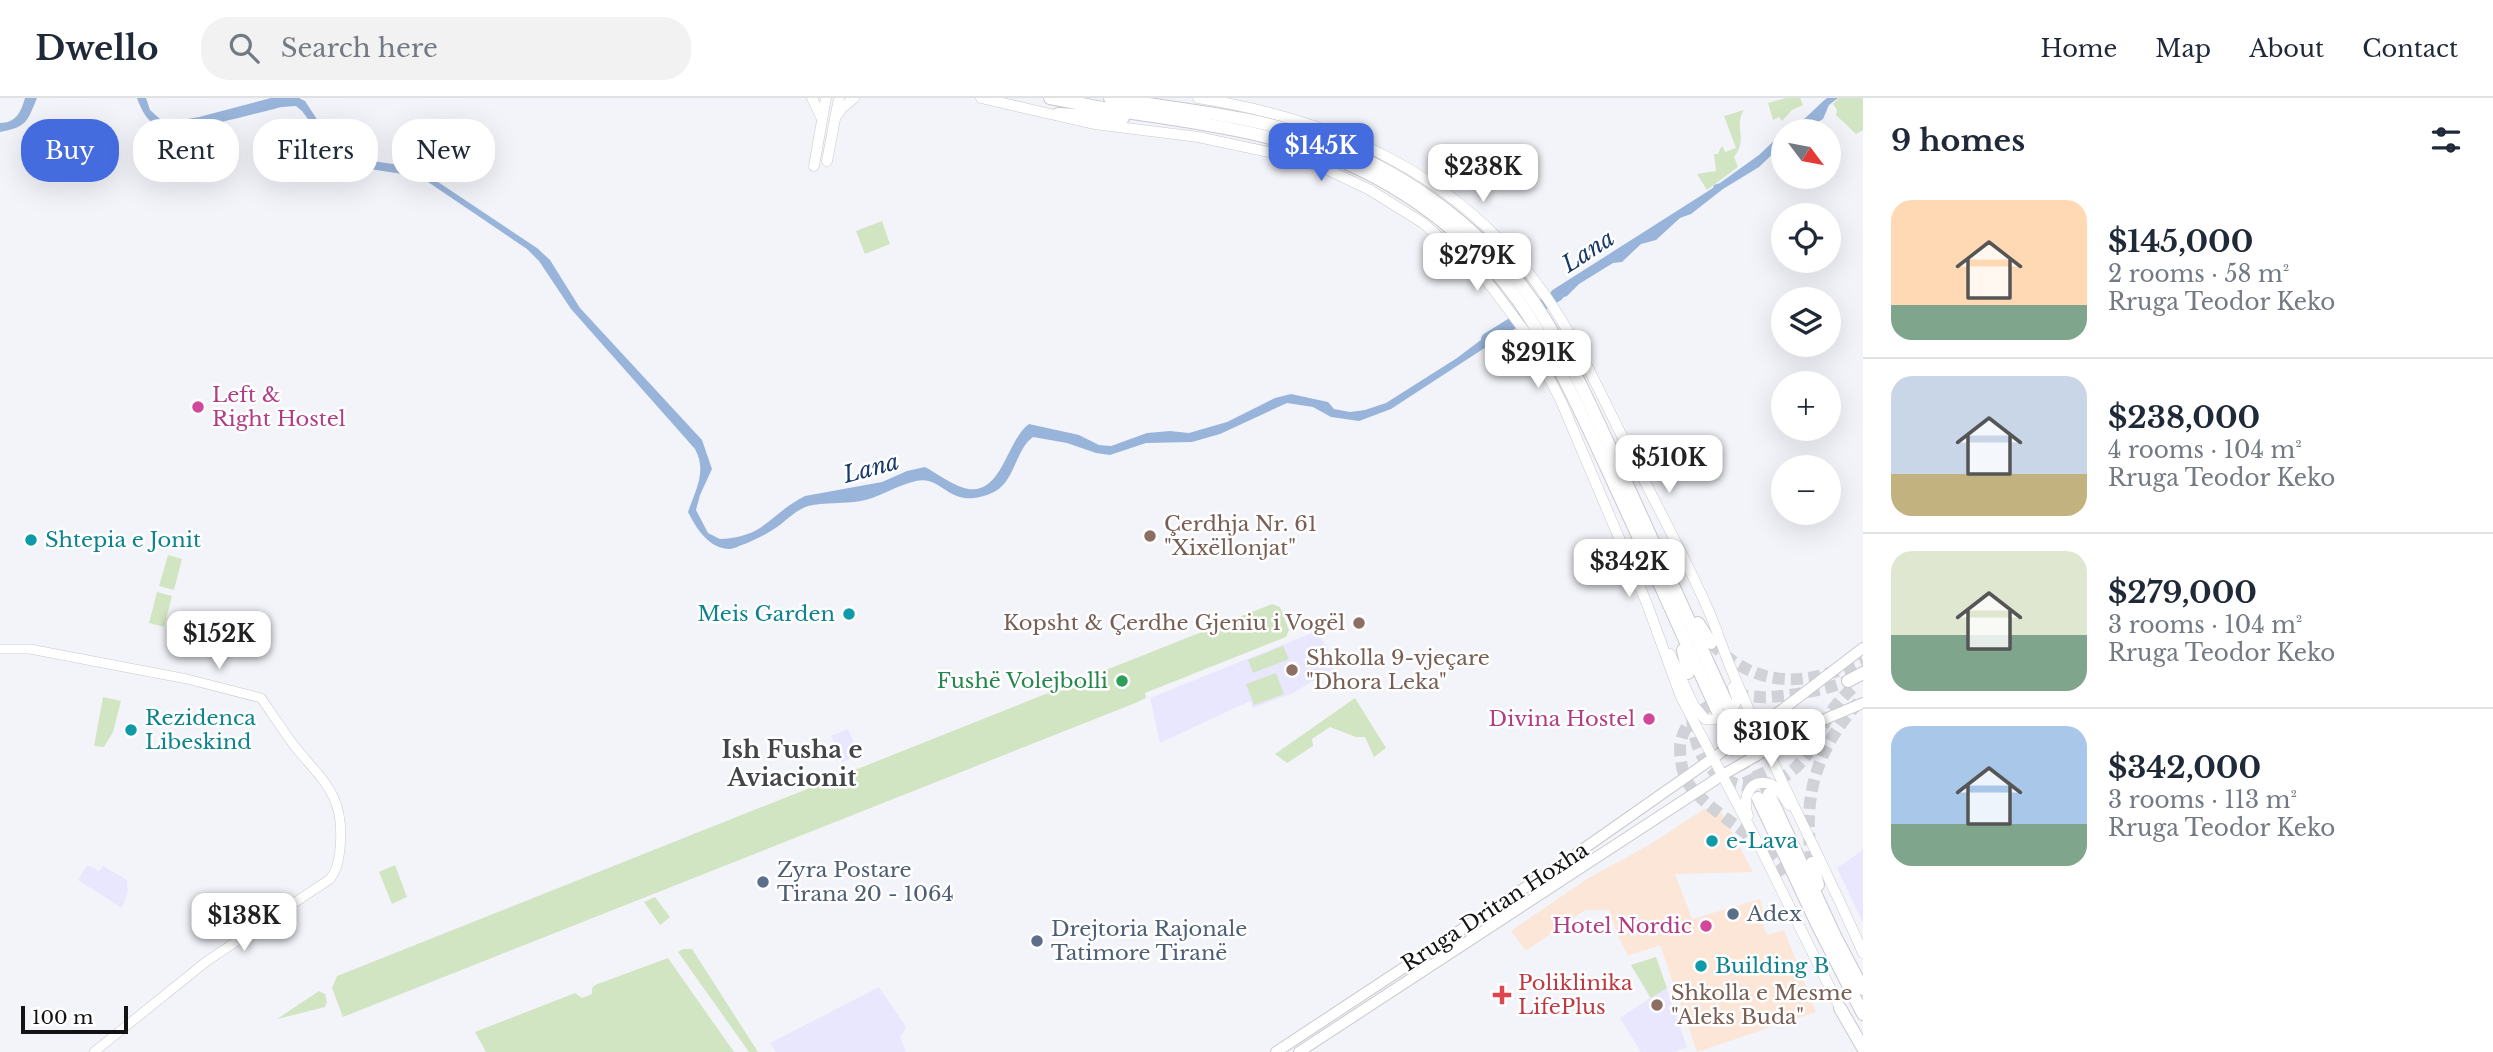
<!DOCTYPE html>
<html lang="en">
<head>
<meta charset="utf-8">
<style>
	body { margin:0; font-family:"Libre Baskerville",serif; background:#f2f2f3; color:#1f2937; height:100vh; display:flex; flex-direction:column; font-size:26px; white-space:nowrap }
	* { box-sizing:border-box; margin:0 }
	p { font-size:23px; color:#747a83 }
	.icon { flex:none; width:38px; height:38px; fill:none; stroke:currentColor; stroke-width:2; stroke-linecap:round; stroke-linejoin:round }
	.map { position:relative; flex:1; overflow:hidden }
	.drawer { display:flex; flex-direction:column; background:#fff; width:630px }
	.drawer>* { flex:none }
	.top-card { position:absolute; left:21px; top:21px; width:665px; height:63px; display:flex; gap:14px }
	.needle { width:46px; rotate:122deg }
	.buttons { position:absolute; left:1771px; top:21px; display:grid; gap:14px }
	.buttons a { display:grid; place-items:center; width:70px; height:70px; border-radius:50%; background:#fff; box-shadow:0 7px 28px #0002; font-size:35px }
	.scale { position:absolute; left:21px; bottom:18px; width:107px; box-sizing:border-box; padding-left:7px; border:4px solid #131315; border-top:0; font-size:19px; line-height:24px; white-space:nowrap; color:#131315; -webkit-text-stroke:5px #fff; paint-order:stroke }
	.price { position:absolute; translate:-50% -60px; padding:0 16px; border-radius:14px; background:#fff; color:#222; font-size:23px; line-height:46px; filter:drop-shadow(0 2px 4px #0008) }
	.price::after { content:''; position:absolute; left:50%; top:42px; width:21px; height:16px; margin-left:-10px; background:inherit; clip-path:polygon(0 0,100% 0,50% 100%) }
	.price.current { background:#456cde; color:#fff }
	ul { padding:0; list-style:none }
	li { display:flex; align-items:center; gap:21px; height:175px; padding:0 28px }
	li+li { border-top:2px solid #e0e1e3 }
	li span { display:grid; place-items:center; flex:none; width:196px; height:140px; border-radius:21px; color:#555 }
	li>.icon { margin-inline-start:auto }
	span .icon { width:84px; height:84px; fill:#fffc; stroke-width:1 }
	li b { font-size:30px }
	h2 { display:flex; justify-content:space-between; align-items:center; height:84px; padding:0 28px; font-size:30px }
	.chip { padding:0 24px; border-radius:28px; background:#fff; box-shadow:0 7px 28px #0002; font-size:24px; line-height:63px }
	.chip.current { background:#456cde; color:#fff }
	header { display:flex; align-items:center; gap:42px; box-sizing:border-box; height:98px; padding:0 35px; background:#fff; border-bottom:2px solid #e0e1e3 }
	header strong { font-size:33px }
	nav { display:flex; gap:38px; margin-inline-start:auto; font-size:24px }
	.search { width:490px; height:63px; background:#f2f2f3; display:flex; align-items:center; gap:18px; box-sizing:border-box; padding:0 24px; border-radius:28px; color:#747a83; font-size:26px }
	main { display:flex; flex:1; min-height:0 }
	.map>svg:first-child { display:block }
</style>
</head>
<body>
<header>
<strong>Dwello</strong>
<div class="search"><svg class="icon" aria-label="search" viewBox="0 0 24 24"><circle cx="10" cy="10" r="6"/><path d="M15 15l6 6"/></svg>Search here</div>
<nav><a>Home</a><a>Map</a><a>About</a><a>Contact</a></nav>
</header>
<main>
<div class="map">
<svg width="1863" height="954" viewBox="0 0 1863 954">
	<rect width="100%" height="100%" fill="#f3f4f9"/>
	<!-- commercial -->
	<path fill="#fbe6d8" d="M1710 710 1722 715 1753 774 1675 776 1692 821 1760 801 1764 817 1760 819 1767 837 1784 832 1816 914 1697 954 1660 847 1628 858 1618 838 1609 812H1585L1526 853 1511 833 1587 781 1649 747 1704 711Z"/>
	<!-- education -->
	<g fill="#e9e7fe">
		<path d="M1317 533 1338 568 1293 595 1253 610 1250 603 1160 645 1150 600Z"/>
		<path d="M848 631 859 657 842 664 831 638Z"/>
		<path d="M1863 752V825L1837 770Z"/>
		<path d="M87 767 99 773 103 768 127 782 128 793 122 810 78 782Z"/>
		<path d="M1656 859 1687 949 1674 954H1641L1620 920 1650 900 1631 867Z"/>
		<path d="M879 889 906 929 900 939 906 954H776L770 945Z"/>
	</g>
	<!-- green -->
	<g fill="#d2e5c2">
		<path d="M1786 0H1800L1803 7 1792 12 1782 23 1779 19 1773 22 1768 5Z"/>
		<path d="M1839 0H1863V32L1856 36 1836 17 1837 12 1833 6Z"/>
		<path d="M1744 12C1733 29 1749 40 1734 59L1738 69 1707 92 1697 76 1716 73 1714 56H1718L1721 49H1723L1725 54 1736 50 1724 18Z"/>
		<path d="M882 123 890 146 865 156 856 133Z"/>
		<path d="M168 457 182 461 174 492 159 488Z"/>
		<path d="M157 494 172 498 164 529 149 525Z"/>
		<path d="M1272 506 1280 509 1289 532 1286 539 1145 595 1146 600 1138 604 343 919 332 890 337 878Z"/>
		<path d="M1283 548 1289 561 1253 575 1248 562Z"/>
		<path d="M1276 575 1284 596 1254 607 1246 586Z"/>
		<path d="M103 599 121 603 113 634 104 649 94 648Z"/>
		<path d="M1355 600 1386 650 1374 659 1365 639H1356L1330 629 1312 641 1313 648 1287 665 1275 656Z"/>
		<path d="M395 767 407 799 392 806 379 774Z"/>
		<path d="M655 799 670 819 660 827 644 804Z"/>
		<path d="M683 851H692L758 954H749L678 854Z"/>
		<path d="M1656 859 1667 890 1651 900 1631 867Z"/>
		<path d="M668 860 734 954H486L475 934 575 895 582 900 592 896V890L595 887Z"/>
		<path d="M319 893 325 896 327 904 325 909 277 921Z"/>
	</g>
	<!-- water -->
	<g fill="#99b4da">
		<path d="M25 0H37C27 24 27 29 0 34V25C16 25 21 14 25 0Z"/>
		<path d="M137 0H146L150 12 160 21 170 24 199 19 271 0H299L305 3 320 26 365 62 400 67 423 74 537 150 550 162 580 210 702 342 712 371 700 397 696 412 708 435 720 441C766 439 769 416 805 398L882 384 907 373 925 369C938 376 951 386 964 390 1002 401 1006 342 1029 326L1079 337 1099 347 1111 348 1147 335 1170 333 1189 335 1227 324 1275 300 1291 296 1328 304 1334 311 1350 314 1365 312 1386 305 1457 260 1498 229 1503 238 1391 311 1359 323 1331 319 1313 309 1287 305 1220 336 1192 344 1146 345 1110 357 1096 355 1067 345 1033 339C1015 352 1015 384 994 394 949 415 944 376 916 383 897 387 878 400 861 403 844 406 825 404 808 408 796 412 787 422 777 429 767 436 757 441 745 446 740 447 734 451 730 451 709 451 696 430 688 414 696 391 707 373 695 351L571 211 539 163 527 151 428 84 409 77 363 70 334 52 319 36 302 13 296 8 282 9C256 15 180 38 159 29 147 24 141 11 137 0Z"/>
		<path d="M1827 0H1838L1829 7 1823 21 1808 30 1801 33H1784C1802 27 1812 12 1827 0Z"/>
		<path d="M1783 34V46L1759 69 1723 91 1691 116 1680 120 1656 142 1641 146 1622 164 1613 165 1579 186 1567 198 1556 202 1551 193 1713 90 1714 87 1720 85 1759 57Z"/>
	</g>
	<g fill="none" stroke-linecap="round" stroke-linejoin="round">
		<!-- river -->
		<path stroke="#99b4da" stroke-width="12" d="M1487 241 1558 197"/>
		<!-- trunk-tunnel -->
		<g stroke="#d1d2d7" stroke-width="12" stroke-dasharray="12 6" stroke-linecap="butt">
			<path d="M1711 545C1759 592 1805 588 1863 563"/>
			<path d="M1727 606 1767 692"/>
			<path d="M1717 612 1755 694"/>
			<path d="M1692 621C1695 648 1703 671 1729 683 1759 697 1791 681 1808 655 1816 643 1822 629 1829 617 1836 606 1845 597 1854 588"/>
			<path d="M1812 765C1802 701 1815 652 1859 604"/>
			<path d="M1785 776C1763 740 1724 724 1695 694 1684 683 1680 666 1680 650 1681 622 1712 600 1739 598 1749 597 1760 600 1770 599 1797 597 1824 592 1848 583"/>
		</g>
		<!-- tertiary casing -->
		<g stroke="#c8c9ce" stroke-width="10">
			<path id="tertiary" d="M0 551H30L187 581 261 600C273 617 284 634 296 650 326 686 345 699 340 751 339 762 337 773 330 781L207 863 94 954"/>
		</g>
		<!-- secondary casing -->
		<g stroke="#c8c9ce" stroke-width="11">
			<g id="secondary">
				<path d="M812 0 822 21"/>
				<path d="M981 0 1094 26 1198 39 1292 59 1324 70 1370 92 1423 125 1484 179 1526 235 1561 303 1647 506 1681 599 1760 749 1843 916"/>
				<path d="M1198 0C1337 22 1459 76 1543 194 1577 242 1601 297 1628 350 1654 403 1683 455 1707 509 1716 529 1722 549 1730 568 1770 666 1821 758 1863 855"/>
				<path d="M838 16 842 10 854 0"/>
				<path d="M827 63 839 0"/>
				<path d="M814 68 826 0"/>
				<path d="M1670 556 1694 608 1705 621C1718 624 1734 614 1737 601L1733 589"/>
				<path d="M1748 718C1742 703 1748 679 1770 686 1779 689 1784 700 1789 707"/>
			</g>
		</g>
		<!-- primary casing -->
		<g stroke="#c8c9ce" stroke-width="12">
			<g id="primary">
				<path d="M1276 954 1579 754 1783 611 1863 550"/>
				<path d="M1299 954 1721 678 1806 629 1863 605"/>
			</g>
		</g>
		<!-- trunk casing -->
		<g stroke="#c8c9ce" stroke-width="14">
			<g id="trunk">
				<path d="M1050 0C1078 5 1105 11 1133 15 1199 25 1266 34 1329 58 1413 91 1490 152 1536 230 1566 280 1590 334 1614 386 1649 461 1682 537 1717 612"/>
				<path d="M1110 0C1180 12 1251 17 1318 41 1411 76 1494 137 1546 223 1577 274 1601 330 1626 384 1660 458 1694 532 1727 606"/>
				<path d="M1058 16 1123 20"/>
				<path d="M1698 525 1711 545"/>
				<path d="M1683 552 1688 575"/>
				<path d="M1848 583 1863 575"/>
				<path d="M1769 696 1836 840 1863 891"/>
				<path d="M1758 700 1817 826 1863 916"/>
				<path d="M1812 765 1818 787"/>
				<path d="M1840 910 1863 950"/>
			</g>
		</g>
		<!-- tertiary -->
		<use href="#tertiary" stroke="#fff" stroke-width="9"/>
		<!-- secondary -->
		<use href="#secondary" stroke="#fff" stroke-width="10"/>
		<!-- primary -->
		<use href="#primary" stroke="#fff" stroke-width="10"/>
		<!-- trunk -->
		<use href="#trunk" stroke="#fff" stroke-width="12"/>
	</g>
	<!-- markers -->
	<g fill="#d1479c" stroke="#fff" stroke-width="2.5">
		<circle cx="198" cy="309" r="7"/>
		<circle cx="1649" cy="621" r="7"/>
		<circle cx="1706" cy="828" r="7"/>
	</g>
	<g fill="#8d6e63" stroke="#fff" stroke-width="2.5">
		<circle cx="1150" cy="438" r="7"/>
		<circle cx="1359" cy="525" r="7"/>
		<circle cx="1292" cy="572" r="7"/>
		<circle cx="1657" cy="907" r="7"/>
	</g>
	<g fill="#0f9aa8" stroke="#fff" stroke-width="2.5">
		<circle cx="31" cy="442" r="7"/>
		<circle cx="849" cy="516" r="7"/>
		<circle cx="131" cy="632" r="7"/>
		<circle cx="1712" cy="743" r="7"/>
		<circle cx="1701" cy="868" r="7"/>
	</g>
	<circle fill="#2e9e5b" stroke="#fff" stroke-width="2.5" cx="1122" cy="583" r="7"/>
	<g fill="#5c6f8a" stroke="#fff" stroke-width="2.5">
		<circle cx="763" cy="784" r="7"/>
		<circle cx="1733" cy="816" r="7"/>
		<circle cx="1037" cy="843" r="7"/>
	</g>
	<path fill="#e0444e" stroke="#fff" stroke-width="2.5" d="M1498.5 886.5h7v7h7v7h-7v7h-7v-7h-7v-7h7z"/>
	<g text-anchor="middle" dominant-baseline="central" stroke-width="5" stroke-linejoin="round" paint-order="stroke">
		<!-- hotel labels -->
		<g font-size="21" fill="#b23c85" stroke="#fff" text-anchor="end">
			<text x="212" y="297" text-anchor="start">Left &amp;<tspan x="212" dy="24">Right Hostel</tspan></text>
			<text x="1635" y="621">Divina Hostel</text>
			<text x="1692" y="828">Hotel Nordic</text>
		</g>
		<!-- education labels -->
		<g font-size="21" fill="#785e54" stroke="#fff" text-anchor="start">
			<text x="1164" y="426">Çerdhja Nr. 61<tspan x="1164" dy="24">"Xixëllonjat"</tspan></text>
			<text x="1345" y="525" text-anchor="end">Kopsht &amp; Çerdhe Gjeniu i Vogël</text>
			<text x="1306" y="560">Shkolla 9-vjeçare<tspan x="1306" dy="24">"Dhora Leka"</tspan></text>
			<text x="1671" y="895">Shkolla e Mesme<tspan x="1671" dy="24">"Aleks Buda"</tspan></text>
		</g>
		<!-- culture labels -->
		<g font-size="21" fill="#0d838f" stroke="#fff" text-anchor="start">
			<text x="45" y="442">Shtepia e Jonit</text>
			<text x="835" y="516" text-anchor="end">Meis Garden</text>
			<text x="145" y="620">Rezidenca<tspan x="145" dy="24">Libeskind</tspan></text>
			<text x="1726" y="743">e-Lava</text>
			<text x="1715" y="868">Building B</text>
		</g>
		<!-- leisure labels -->
		<g font-size="21" fill="#27864d" stroke="#fff" text-anchor="end">
			<text x="1108" y="583">Fushë Volejbolli</text>
		</g>
		<!-- service labels -->
		<g font-size="21" fill="#4e5e75" stroke="#fff" text-anchor="start">
			<text x="777" y="772">Zyra Postare<tspan x="777" dy="24">Tirana 20 - 1064</tspan></text>
			<text x="1747" y="816">Adex</text>
			<text x="1051" y="831">Drejtoria Rajonale<tspan x="1051" dy="24">Tatimore Tiranë</tspan></text>
		</g>
		<!-- street labels -->
		<g font-size="21" fill="#131315" stroke="#fff">
			<text transform="translate(1495 809) rotate(-33)">Rruga Dritan Hoxha</text>
		</g>
		<!-- health labels -->
		<g font-size="21" fill="#be3a42" stroke="#fff" text-anchor="start">
			<text x="1518" y="885">Poliklinika<tspan x="1518" dy="24">LifePlus</tspan></text>
		</g>
		<!-- water labels -->
		<g font-size="23" font-style="italic" fill="#183a6a" stroke="#fff">
			<text transform="translate(1588 153) rotate(-33)">Lana</text>
			<text transform="translate(871 370) rotate(-15)">Lana</text>
		</g>
		<!-- quarter labels -->
		<g font-size="24" font-weight="bold" fill="#444549" stroke="#fff">
			<text x="792" y="651">Ish Fusha e<tspan x="792" dy="28">Aviacionit</tspan></text>
		</g>
	</g>
</svg>
<div class="buttons">
<a><svg class="needle" viewBox="-14 -14 28 28"><path d="M0-13l5 13h-10z" fill="#e53935"/><path d="M0 13l5-13h-10z" fill="#747a83"/></svg></a>
<a><svg class="icon" aria-label="locate" viewBox="0 0 24 24"><circle cx="12" cy="12" r="6"/><path d="M12 2v4M12 18v4M2 12h4M18 12h4"/></svg></a>
<a><svg class="icon" aria-label="layers" viewBox="0 0 24 24"><path d="M12 4l9 5-9 5-9-5zM3 14l9 5 9-5"/></svg></a>
<a>+</a>
<a>−</a>
</div>
<div class="scale">100 m</div>
<b class="price current" style="left:1321px;top:85px">$145K</b>
<b class="price" style="left:1483px;top:106px">$238K</b>
<b class="price" style="left:1477px;top:195px">$279K</b>
<b class="price" style="left:1538px;top:292px">$291K</b>
<b class="price" style="left:1669px;top:397px">$510K</b>
<b class="price" style="left:1629px;top:501px">$342K</b>
<b class="price" style="left:219px;top:573px">$152K</b>
<b class="price" style="left:1771px;top:671px">$310K</b>
<b class="price" style="left:244px;top:855px">$138K</b>
<div class="top-card">
<a class="chip current">Buy</a>
<a class="chip">Rent</a>
<a class="chip">Filters</a>
<a class="chip">New</a>
</div>
</div>
<section class="drawer">
<h2>9 homes<svg class="icon" aria-label="filters" viewBox="0 0 24 24"><path d="M4 7h16M4 17h16"/><circle cx="9" cy="7" r="2"/><circle cx="15" cy="17" r="2"/></svg></h2>
<ul>
<li><span style="background:linear-gradient(#ffd9b3 75%,#7fa58c 0)"><svg class="icon" aria-label="home" viewBox="0 0 24 24"><path d="M3 11l9-7 9 7M6 9v11h12V9"/></svg></span><div><b>$145,000</b><p>2 rooms · 58 m²</p><p>Rruga Teodor Keko</p></div></li>
<li><span style="background:linear-gradient(#c9d6e8 70%,#c2b280 0)"><svg class="icon" aria-label="home" viewBox="0 0 24 24"><path d="M3 11l9-7 9 7M6 9v11h12V9"/></svg></span><div><b>$238,000</b><p>4 rooms · 104 m²</p><p>Rruga Teodor Keko</p></div></li>
<li><span style="background:linear-gradient(#dfe7d0 60%,#7fa58c 0)"><svg class="icon" aria-label="home" viewBox="0 0 24 24"><path d="M3 11l9-7 9 7M6 9v11h12V9"/></svg></span><div><b>$279,000</b><p>3 rooms · 104 m²</p><p>Rruga Teodor Keko</p></div></li>
<li><span style="background:linear-gradient(#a9c7e8 70%,#7fa58c 0)"><svg class="icon" aria-label="home" viewBox="0 0 24 24"><path d="M3 11l9-7 9 7M6 9v11h12V9"/></svg></span><div><b>$342,000</b><p>3 rooms · 113 m²</p><p>Rruga Teodor Keko</p></div></li>
</ul>
</section>
</main>
</body>
</html>
